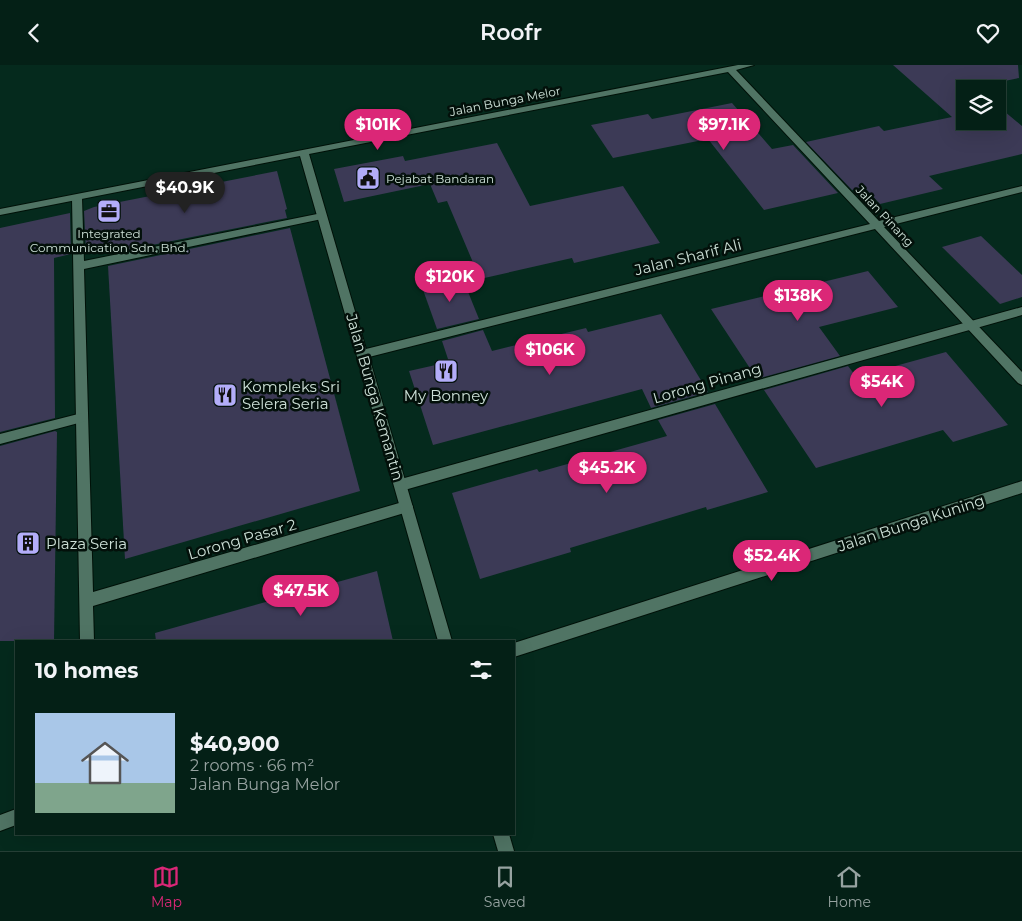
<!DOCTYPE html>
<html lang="en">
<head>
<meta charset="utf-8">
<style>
	body { margin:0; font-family:Montserrat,sans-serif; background:#0d281f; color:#f1f3f6; height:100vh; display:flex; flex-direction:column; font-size:19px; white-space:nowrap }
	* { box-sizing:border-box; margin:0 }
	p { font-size:16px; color:#97a3a1 }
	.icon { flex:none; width:28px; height:28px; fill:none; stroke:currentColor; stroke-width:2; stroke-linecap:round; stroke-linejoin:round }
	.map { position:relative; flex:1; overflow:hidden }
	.drawer { position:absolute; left:15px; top:575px; width:500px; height:195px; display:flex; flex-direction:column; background:#042016; border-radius:0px; box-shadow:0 5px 20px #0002,0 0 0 1px #253e35 }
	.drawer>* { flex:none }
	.buttons { position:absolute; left:956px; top:15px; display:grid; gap:10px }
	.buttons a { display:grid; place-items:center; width:50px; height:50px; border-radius:0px; background:#042016; box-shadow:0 5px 20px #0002,0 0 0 1px #253e35; font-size:25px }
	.price { position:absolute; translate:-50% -42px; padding:0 11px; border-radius:18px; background:#db2777; color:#fff; font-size:16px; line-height:32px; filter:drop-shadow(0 1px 2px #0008) }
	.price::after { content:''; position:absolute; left:50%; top:30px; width:15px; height:11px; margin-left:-8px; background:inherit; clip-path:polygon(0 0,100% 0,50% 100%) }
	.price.active { background:#222; color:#fff }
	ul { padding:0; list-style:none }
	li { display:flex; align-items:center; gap:15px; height:125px; padding:0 20px }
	li span { display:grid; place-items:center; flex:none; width:140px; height:100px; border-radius:0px; color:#555 }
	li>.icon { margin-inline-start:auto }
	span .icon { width:60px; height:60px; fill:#fffc; stroke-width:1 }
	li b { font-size:21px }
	h2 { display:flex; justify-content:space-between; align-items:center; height:60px; padding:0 20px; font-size:21px }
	header { display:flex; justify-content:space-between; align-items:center; height:65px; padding:0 20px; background:#042016; font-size:22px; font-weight:600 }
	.tab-bar { display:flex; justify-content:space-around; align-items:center; height:70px; border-top:1px solid #253e35; background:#042016; font-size:14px; color:#97a3a1 }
	.tab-bar a { display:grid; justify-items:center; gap:2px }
	.tab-bar .active { color:#db2777 }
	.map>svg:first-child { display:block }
</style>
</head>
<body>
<header><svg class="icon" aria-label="back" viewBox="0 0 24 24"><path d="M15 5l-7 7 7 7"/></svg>Roofr<svg class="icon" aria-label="heart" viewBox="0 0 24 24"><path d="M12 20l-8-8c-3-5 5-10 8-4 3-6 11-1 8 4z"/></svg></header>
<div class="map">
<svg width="1022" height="786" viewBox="0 0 1022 786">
	<rect width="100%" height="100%" fill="#052a1d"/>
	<!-- building -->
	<g fill="#3c3a56">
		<path d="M893 0H1018L1019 13 975 22 977 24H965V56H998V41L1022 61V89L929 111 943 124 880 139 864 122 852 125 806 77 879 61 884 66 952 52Z"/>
		<path d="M732 38 772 84 793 80 838 128 764 145 708 74 613 93 591 60 648 49 652 54Z"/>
		<path d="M497 78 530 141 623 121 660 178 574 198 572 193 480 214 447 136 438 138 430 119 344 137 334 104 403 91 405 96Z"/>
		<path d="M277 106 287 144 285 145 287 153 107 189V182L86 186 84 146 94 142Z"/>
		<path d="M70 148 71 189 54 193 55 353 0 367V163Z"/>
		<path d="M290 163 360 426 125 494 108 201Z"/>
		<path d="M981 171 1022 210V232L1000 239 942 182Z"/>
		<path d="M868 206 898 242 819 262 840 291 757 314 711 244Z"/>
		<path d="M462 212 479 254 437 264 422 222Z"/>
		<path d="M661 249 708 327 651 343 642 324 433 380 409 306 449 297 442 276 483 265 492 286 586 263 588 267Z"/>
		<path d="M946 287 1008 360 953 377 943 365 816 403 764 325 848 301 855 310 859 311Z"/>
		<path d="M715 339 768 427 707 445 706 442 570 483 571 487 480 514 452 428 537 404 539 407 667 371 658 355Z"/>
		<path d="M55 366 57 367 54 576H0V381Z"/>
		<path d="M377 506 393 576H156L155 568Z"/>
	</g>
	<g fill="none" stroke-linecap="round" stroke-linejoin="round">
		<!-- lane casing -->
		<g stroke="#001108" stroke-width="2">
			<g id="lane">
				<path d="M77 130 82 133 84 196 322 148 327 151 322 154 84 204 93 527 406 436 411 438 413 442 411 446 93 541 94 576H80L72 133Z"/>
				<path d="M1022 242V250L401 426 396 424 395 420 396 416 401 414Z"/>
			</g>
		</g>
		<!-- street casing -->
		<g stroke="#001108" stroke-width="2">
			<g id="street">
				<path d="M738 0H754L736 5 879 156 1022 121V127L884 162 1022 307V320L1018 318 875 164 369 292 452 576H438L300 91 0 150V144ZM728 7 870 159 366 284 309 89Z"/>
				<path d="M82 348 86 350 88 353 86 356 0 379V369Z"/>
				<path d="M1022 416V428L514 592V578Z"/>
				<path d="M16 744V760L0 766V750Z"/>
				<path d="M493 769H509L514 786H498Z"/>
			</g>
		</g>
		<!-- lane -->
		<use href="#lane" fill="#507464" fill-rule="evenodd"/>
		<!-- street -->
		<use href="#street" fill="#507464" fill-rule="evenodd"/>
	</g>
	<!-- icons -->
	<defs>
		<g id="civic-square" transform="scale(1.25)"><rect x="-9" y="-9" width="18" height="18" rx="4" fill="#b3adf9" stroke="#03100a"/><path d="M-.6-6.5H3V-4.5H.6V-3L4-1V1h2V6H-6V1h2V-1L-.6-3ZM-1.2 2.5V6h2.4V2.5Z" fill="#111"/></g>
		<g id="office-square" transform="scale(1.25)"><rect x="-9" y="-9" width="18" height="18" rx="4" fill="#b3adf9" stroke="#03100a"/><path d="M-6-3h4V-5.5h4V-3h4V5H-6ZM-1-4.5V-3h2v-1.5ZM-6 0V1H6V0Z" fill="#111"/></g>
		<g id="restaurant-square" transform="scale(1.25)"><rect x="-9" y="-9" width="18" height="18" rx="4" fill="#b3adf9" stroke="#03100a"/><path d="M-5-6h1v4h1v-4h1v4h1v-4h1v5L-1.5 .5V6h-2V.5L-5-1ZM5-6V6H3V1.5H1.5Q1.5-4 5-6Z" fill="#111"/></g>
		<g id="building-square" transform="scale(1.25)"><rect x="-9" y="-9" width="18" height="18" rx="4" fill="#b3adf9" stroke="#03100a"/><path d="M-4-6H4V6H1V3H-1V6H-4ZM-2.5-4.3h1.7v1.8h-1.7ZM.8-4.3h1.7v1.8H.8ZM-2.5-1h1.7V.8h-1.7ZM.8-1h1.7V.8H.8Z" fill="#111"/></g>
	</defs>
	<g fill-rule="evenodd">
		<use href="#civic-square" x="368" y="113"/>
		<use href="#office-square" x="109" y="146"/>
		<use href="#restaurant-square" x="446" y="306"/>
		<use href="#restaurant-square" x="225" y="330"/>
		<use href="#building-square" x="28" y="478"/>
	</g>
	<g text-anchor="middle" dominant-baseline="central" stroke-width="5" stroke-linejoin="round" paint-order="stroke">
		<!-- far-street labels -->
		<g font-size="12" fill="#cde0d7" stroke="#03100a">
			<text transform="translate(505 36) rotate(-11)">Jalan Bunga Melor</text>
			<text transform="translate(885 151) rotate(47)">Jalan Pinang</text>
		</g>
		<!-- far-poi labels -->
		<g font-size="12" fill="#cde0d7" stroke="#03100a" text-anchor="start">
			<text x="386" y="113">Pejabat Bandaran</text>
			<text x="109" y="168" text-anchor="middle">Integrated<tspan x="109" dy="14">Communication Sdn. Bhd.</tspan></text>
		</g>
		<!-- street labels -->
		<g font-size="15" fill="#cde0d7" stroke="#03100a">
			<text transform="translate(688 192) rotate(-14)">Jalan Sharif Ali</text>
			<text transform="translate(707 318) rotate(-16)">Lorong Pinang</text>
			<text transform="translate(375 332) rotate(74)">Jalan Bunga Kemantin</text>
			<text transform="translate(911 458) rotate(-18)">Jalan Bunga Kuning</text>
			<text transform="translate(242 474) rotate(-16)">Lorong Pasar 2</text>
		</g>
		<!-- poi labels -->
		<g font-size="15" fill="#cde0d7" stroke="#03100a" text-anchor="start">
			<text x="242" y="321">Kompleks Sri<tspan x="242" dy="17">Selera Seria</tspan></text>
			<text x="446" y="330" text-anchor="middle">My Bonney</text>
			<text x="46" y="478">Plaza Seria</text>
		</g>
	</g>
</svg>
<div class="buttons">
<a><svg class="icon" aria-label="layers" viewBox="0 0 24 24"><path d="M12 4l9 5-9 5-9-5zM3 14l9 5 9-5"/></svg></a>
</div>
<b class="price" style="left:378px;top:86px">$101K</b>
<b class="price" style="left:724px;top:86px">$97.1K</b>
<b class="price active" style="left:185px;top:149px">$40.9K</b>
<b class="price" style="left:450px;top:238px">$120K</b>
<b class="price" style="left:798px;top:257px">$138K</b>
<b class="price" style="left:550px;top:311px">$106K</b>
<b class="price" style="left:882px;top:343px">$54K</b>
<b class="price" style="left:607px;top:429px">$45.2K</b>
<b class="price" style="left:772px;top:517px">$52.4K</b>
<b class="price" style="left:301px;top:552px">$47.5K</b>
<section class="drawer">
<h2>10 homes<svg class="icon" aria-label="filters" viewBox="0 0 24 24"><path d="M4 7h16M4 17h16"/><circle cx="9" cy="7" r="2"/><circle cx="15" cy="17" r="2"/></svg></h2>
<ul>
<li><span style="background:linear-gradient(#a9c7e8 70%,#7fa58c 0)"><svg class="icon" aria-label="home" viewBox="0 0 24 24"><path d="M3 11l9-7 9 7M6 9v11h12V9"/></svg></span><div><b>$40,900</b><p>2 rooms · 66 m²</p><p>Jalan Bunga Melor</p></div></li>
</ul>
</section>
</div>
<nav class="tab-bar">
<a class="active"><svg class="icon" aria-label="map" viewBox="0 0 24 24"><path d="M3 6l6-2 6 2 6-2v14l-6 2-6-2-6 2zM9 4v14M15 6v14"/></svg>Map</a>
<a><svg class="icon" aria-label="saved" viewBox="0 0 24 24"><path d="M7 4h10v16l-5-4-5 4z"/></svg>Saved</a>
<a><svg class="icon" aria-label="home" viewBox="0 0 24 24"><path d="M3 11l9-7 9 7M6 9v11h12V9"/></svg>Home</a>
</nav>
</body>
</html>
